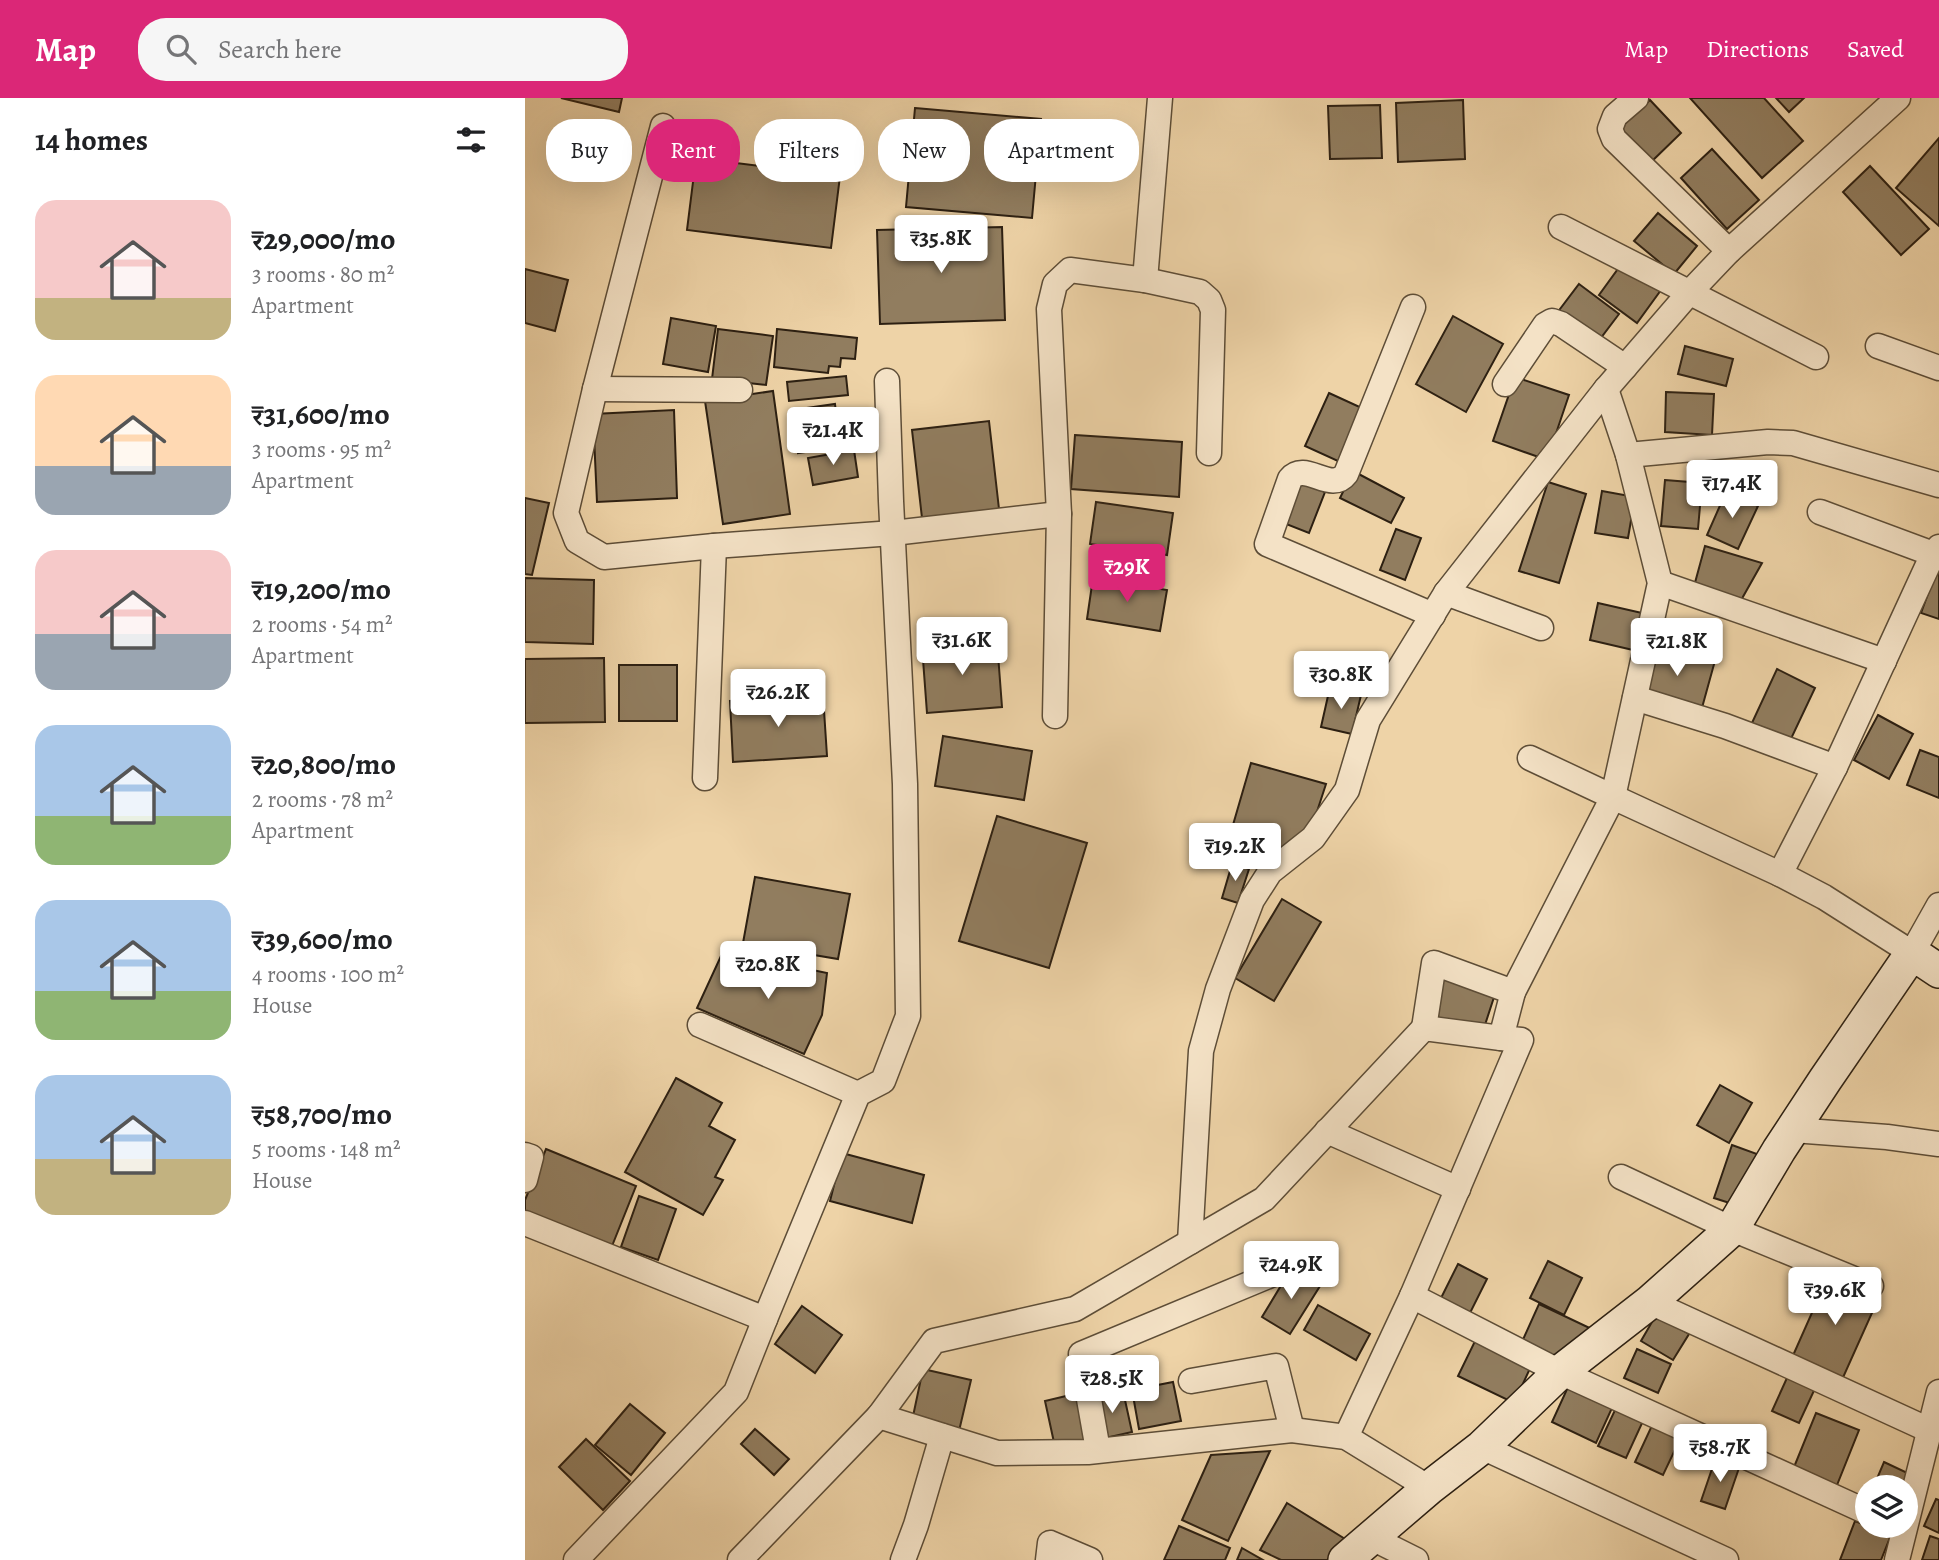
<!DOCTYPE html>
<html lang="en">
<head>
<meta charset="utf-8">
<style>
	body { margin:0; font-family:Alegreya,serif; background:#f6f6f6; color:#202124; height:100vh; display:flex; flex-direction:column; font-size:26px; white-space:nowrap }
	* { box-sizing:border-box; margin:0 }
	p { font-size:23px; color:#757577 }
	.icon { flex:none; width:38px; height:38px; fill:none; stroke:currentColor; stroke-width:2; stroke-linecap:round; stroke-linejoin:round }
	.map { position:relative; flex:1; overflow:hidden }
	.sheet { display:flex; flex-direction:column; background:#fff; width:525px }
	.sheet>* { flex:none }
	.banner { position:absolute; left:21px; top:21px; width:665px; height:63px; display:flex; gap:14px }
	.fabs { position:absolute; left:1330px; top:1377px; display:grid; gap:14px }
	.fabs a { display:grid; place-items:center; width:63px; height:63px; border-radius:50%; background:#fff; box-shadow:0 7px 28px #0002; font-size:35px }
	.price { position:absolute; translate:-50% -60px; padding:0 16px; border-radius:7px; background:#fff; color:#222; font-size:23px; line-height:46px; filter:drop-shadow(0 2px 4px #0008) }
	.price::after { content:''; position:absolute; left:50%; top:42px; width:21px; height:16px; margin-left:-10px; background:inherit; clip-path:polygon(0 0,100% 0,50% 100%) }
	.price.on { background:#db2777; color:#fff }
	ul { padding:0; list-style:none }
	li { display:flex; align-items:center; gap:21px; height:175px; padding:0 35px }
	li span { display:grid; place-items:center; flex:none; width:196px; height:140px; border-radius:21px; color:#555 }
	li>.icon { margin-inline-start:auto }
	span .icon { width:84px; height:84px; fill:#fffc; stroke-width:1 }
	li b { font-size:30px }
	h2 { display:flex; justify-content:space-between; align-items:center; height:84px; padding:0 35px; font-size:30px }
	.tag { padding:0 24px; border-radius:28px; background:#fff; box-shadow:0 7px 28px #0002; font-size:24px; line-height:63px }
	.tag.on { background:#db2777; color:#fff }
	header { display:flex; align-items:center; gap:42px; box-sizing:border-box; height:98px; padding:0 35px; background:#db2777; color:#fff }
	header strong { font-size:33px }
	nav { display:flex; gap:38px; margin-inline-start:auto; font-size:24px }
	.search { width:490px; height:63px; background:#f6f6f6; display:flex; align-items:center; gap:18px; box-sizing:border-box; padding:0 24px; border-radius:28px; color:#757577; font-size:26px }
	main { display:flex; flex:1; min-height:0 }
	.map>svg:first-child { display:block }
</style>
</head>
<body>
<header>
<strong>Map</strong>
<div class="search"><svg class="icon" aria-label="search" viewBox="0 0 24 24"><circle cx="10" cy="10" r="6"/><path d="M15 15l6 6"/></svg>Search here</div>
<nav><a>Map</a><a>Directions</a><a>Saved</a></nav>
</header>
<main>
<section class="sheet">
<h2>14 homes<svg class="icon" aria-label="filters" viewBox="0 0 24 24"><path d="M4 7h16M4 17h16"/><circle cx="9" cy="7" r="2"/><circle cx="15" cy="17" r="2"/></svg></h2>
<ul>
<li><span style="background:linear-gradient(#f6c9c9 70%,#c2b280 0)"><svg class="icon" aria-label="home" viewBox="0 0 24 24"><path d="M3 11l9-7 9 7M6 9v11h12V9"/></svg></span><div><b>₹29,000/mo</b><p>3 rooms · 80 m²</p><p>Apartment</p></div></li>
<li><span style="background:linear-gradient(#ffd9b3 65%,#9aa5b1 0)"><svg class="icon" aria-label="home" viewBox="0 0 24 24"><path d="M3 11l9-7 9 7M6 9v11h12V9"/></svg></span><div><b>₹31,600/mo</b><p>3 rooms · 95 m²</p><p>Apartment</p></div></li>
<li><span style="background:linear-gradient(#f6c9c9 60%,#9aa5b1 0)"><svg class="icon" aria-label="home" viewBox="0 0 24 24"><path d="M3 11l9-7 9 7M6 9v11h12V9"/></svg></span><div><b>₹19,200/mo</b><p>2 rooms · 54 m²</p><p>Apartment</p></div></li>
<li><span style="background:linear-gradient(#a9c7e8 65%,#8fb573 0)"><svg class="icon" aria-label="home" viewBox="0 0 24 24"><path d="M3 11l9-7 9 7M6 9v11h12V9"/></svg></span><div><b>₹20,800/mo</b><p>2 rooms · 78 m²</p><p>Apartment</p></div></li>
<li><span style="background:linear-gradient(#a9c7e8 65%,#8fb573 0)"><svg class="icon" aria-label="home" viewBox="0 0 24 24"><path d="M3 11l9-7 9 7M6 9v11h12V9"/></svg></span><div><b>₹39,600/mo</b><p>4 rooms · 100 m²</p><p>House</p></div></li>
<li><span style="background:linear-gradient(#a9c7e8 60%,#c2b280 0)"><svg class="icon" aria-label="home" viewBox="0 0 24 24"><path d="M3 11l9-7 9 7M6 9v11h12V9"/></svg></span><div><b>₹58,700/mo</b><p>5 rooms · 148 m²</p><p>House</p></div></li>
</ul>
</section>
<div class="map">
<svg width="1414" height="1462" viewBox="0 0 1414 1462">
	<rect width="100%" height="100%" fill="#eed3a7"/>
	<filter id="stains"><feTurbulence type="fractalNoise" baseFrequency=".00286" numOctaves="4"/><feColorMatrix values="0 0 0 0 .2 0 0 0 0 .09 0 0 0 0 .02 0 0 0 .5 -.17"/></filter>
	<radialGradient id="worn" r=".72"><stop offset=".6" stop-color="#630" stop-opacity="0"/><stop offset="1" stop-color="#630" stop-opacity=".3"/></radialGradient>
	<!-- building -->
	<g fill="#917d5f" stroke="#2d2012" stroke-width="2">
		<path d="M36 0H97L94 14Z"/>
		<path d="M1165 0H1239L1278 43 1237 80Z"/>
		<path d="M1251 0H1279L1264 14Z"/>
		<path d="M938 2 940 61 873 64 871 5Z"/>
		<path d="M1125 2 1156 35 1123 67 1091 34Z"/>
		<path d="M855 7 857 60 805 61 803 8Z"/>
		<path d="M390 10 516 21 507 120 381 109Z"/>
		<path d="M1414 40V128L1371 90Z"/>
		<path d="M1187 51 1234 102 1202 131 1156 80Z"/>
		<path d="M171 60 315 78 306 150 162 132Z"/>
		<path d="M1345 68 1404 131 1376 157 1318 94Z"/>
		<path d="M1133 115 1172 148 1149 176 1109 143Z"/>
		<path d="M477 129 480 222 355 226 352 132Z"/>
		<path d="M1098 164 1136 192 1112 225 1074 197Z"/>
		<path d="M0 171 43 182 30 233 0 225Z"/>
		<path d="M1054 186 1094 216 1072 245 1032 215Z"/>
		<path d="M928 218 978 246 941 314 891 286Z"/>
		<path d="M146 220 191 228 183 274 138 266Z"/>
		<path d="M193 231 248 238 241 287 187 281Z"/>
		<path d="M252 231 332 240 330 261 316 260 315 269 304 268 303 275 249 269Z"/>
		<path d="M1160 248 1208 261 1201 288 1153 276Z"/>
		<path d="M321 278 323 297 264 303 262 284Z"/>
		<path d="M990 279 1044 297 1022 362 968 343Z"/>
		<path d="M248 293 265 416 198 426 180 303Z"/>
		<path d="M1141 294 1189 296 1187 337 1140 334Z"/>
		<path d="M804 295 839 311 815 364 780 348Z"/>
		<path d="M310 306 315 349 273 355 267 312Z"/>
		<path d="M149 312 152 400 72 404 68 316Z"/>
		<path d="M464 323 474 411 397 420 387 332Z"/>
		<path d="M550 337 657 344 654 399 546 391Z"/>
		<path d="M329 352 333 379 288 387 283 360Z"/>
		<path d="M828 373 879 400 866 425 815 400Z"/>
		<path d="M772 382 800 394 784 435 756 424Z"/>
		<path d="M1140 382 1177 385 1173 431 1136 428Z"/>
		<path d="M1023 384 1061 396 1034 485 994 473Z"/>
		<path d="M1077 393 1110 399 1103 440 1070 435Z"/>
		<path d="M1201 394 1233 408 1213 451 1182 437Z"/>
		<path d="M0 400 24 405 7 477 0 476Z"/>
		<path d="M571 404 648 415 642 457 565 446Z"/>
		<path d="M871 431 896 440 880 482 855 472Z"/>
		<path d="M1180 448 1237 465 1215 504 1168 492Z"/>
		<path d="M1413 468H1414V521L1396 515Z"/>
		<path d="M0 480 69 482 68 546 0 544Z"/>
		<path d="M568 480 642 492 635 533 562 521Z"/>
		<path d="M1073 505 1117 515 1108 552 1065 542Z"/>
		<path d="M472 543 477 609 402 615 397 548Z"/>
		<path d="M1129 543 1191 559 1175 617 1114 600Z"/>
		<path d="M79 560 80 624 0 625V561Z"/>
		<rect x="94" y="567" width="58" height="56"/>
		<path d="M1252 571 1290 590 1264 645 1226 627Z"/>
		<path d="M805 589 836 597 827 636 796 629Z"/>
		<path d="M298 597 302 658 208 664 205 603Z"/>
		<path d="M1353 617 1388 636 1364 681 1329 662Z"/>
		<path d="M418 638 507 653 499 702 410 688Z"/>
		<path d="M1395 652 1414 659V700L1382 687Z"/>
		<path d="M726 665 801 686 787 729 750 758 703 744Z"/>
		<path d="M472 718 562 745 524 870 434 843Z"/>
		<path d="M707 766 724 771 713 805 697 800Z"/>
		<path d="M230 779 325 796 313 861 218 845Z"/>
		<path d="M757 801 796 824 749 903 710 880Z"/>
		<path d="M196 858 247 876 249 864 302 875 297 917 279 956 172 910Z"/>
		<path d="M919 872 972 890 957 936 903 919Z"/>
		<path d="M151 980 197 1005 184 1028 210 1042 190 1079 198 1082 178 1117 100 1074Z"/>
		<path d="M1195 987 1227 1005 1204 1045 1172 1027Z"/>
		<path d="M1207 1047 1232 1056 1214 1108 1189 1100Z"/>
		<path d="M21 1051 111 1088 87 1148 0 1113V1102Z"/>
		<path d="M317 1055 399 1077 387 1125 305 1103Z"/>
		<path d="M114 1098 151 1111 133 1162 96 1149Z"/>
		<path d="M1023 1163 1057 1180 1039 1217 1005 1200Z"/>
		<path d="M933 1166 962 1181 942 1221 913 1206Z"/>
		<path d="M766 1171 795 1188 765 1236 737 1219Z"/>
		<path d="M1305 1174 1355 1197 1316 1284 1266 1262Z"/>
		<path d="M1014 1206 1071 1233 1035 1264 996 1246Z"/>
		<path d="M793 1207 845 1236 831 1262 779 1232Z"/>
		<path d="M277 1208 317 1237 290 1275 250 1246Z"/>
		<path d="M1131 1217 1164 1236 1148 1262 1116 1243Z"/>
		<path d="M953 1237 1008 1264 989 1305 933 1278Z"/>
		<path d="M1112 1251 1146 1266 1133 1295 1099 1280Z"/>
		<path d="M398 1271 446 1282 434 1333 387 1323Z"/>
		<path d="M1266 1271 1293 1284 1274 1325 1247 1313Z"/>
		<path d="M648 1284 656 1323 614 1331 607 1292Z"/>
		<path d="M1043 1289 1087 1310 1071 1345 1027 1324Z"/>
		<path d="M598 1293 607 1334 576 1341 567 1301Z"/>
		<path d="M558 1294 569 1341 530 1349 520 1303Z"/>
		<path d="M105 1306 140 1335 106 1377 70 1347Z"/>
		<path d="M1091 1310 1118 1323 1101 1360 1073 1348Z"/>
		<path d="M1291 1315 1334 1332 1310 1392 1267 1374Z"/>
		<path d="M1130 1321 1158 1335 1138 1377 1110 1364Z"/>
		<path d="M230 1331 264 1361 249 1377 216 1346Z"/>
		<path d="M61 1341 105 1383 78 1412 34 1369Z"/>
		<path d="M745 1353 703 1443 657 1422 686 1357Z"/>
		<path d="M1190 1362 1214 1370 1200 1411 1176 1403Z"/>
		<path d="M1359 1364 1391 1379 1381 1390H1348Z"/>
		<path d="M1411 1401 1414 1402V1435L1399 1428Z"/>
		<path d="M762 1405 825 1444 802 1462H756L735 1452Z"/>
		<path d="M1330 1423 1366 1437 1356 1462H1315Z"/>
		<path d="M654 1428 705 1450 700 1462H639Z"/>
		<path d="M1405 1438 1414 1441V1462H1397Z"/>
		<path d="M717 1450 738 1462H712Z"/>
	</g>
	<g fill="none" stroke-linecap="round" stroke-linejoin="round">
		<!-- street casing -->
		<g stroke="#5d4d37" stroke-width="27">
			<g id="street">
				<path d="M1111 0 1090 18 1085 31 1089 41 1204 153"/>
				<path d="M138 28 70 291 41 415 52 443 79 459 189 448 368 435 534 416"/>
				<path d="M1036 129 1291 259"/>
				<path d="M620 182 675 194 684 202 688 212 684 355"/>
				<path d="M888 209 821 376C806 396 780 362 765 381L742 446 908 517"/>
				<path d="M1353 248 1414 270"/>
				<path d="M980 286 1020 227 1027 223 1036 226 1100 269"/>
				<path d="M70 291 215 292"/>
				<path d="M1103 357 1243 344 1268 345 1414 387"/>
				<path d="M1295 414 1408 456"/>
				<path d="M1135 485 1359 563"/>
				<path d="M921 495 1016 530"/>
				<path d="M1110 600 1200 628 1310 669"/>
				<path d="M530 618 534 416 524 211 530 186 545 172 620 182 635 0"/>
				<path d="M1005 660 1088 699 1135 485 1103 357 1081 291"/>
				<path d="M180 680 189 448"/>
				<path d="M1255 776 1310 669 1408 456 1414 449"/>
				<path d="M175 927 333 996"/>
				<path d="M899 930 909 865 988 894"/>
				<path d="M1268 1032 1362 1039 1414 1046"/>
				<path d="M802 1033 933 1091"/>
				<path d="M0 1057 6 1059 0 1082"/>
				<path d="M1096 1079 1207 1131 1346 1188"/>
				<path d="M0 1125 240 1221"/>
				<path d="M665 1144 676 953 693 891 727 802 745 774 788 740 822 692 843 622 921 495 1081 291 1164 195 1204 153 1373 0"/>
				<path d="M887 1198 1035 1274 1342 1414"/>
				<path d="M1125 1204 1404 1332"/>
				<path d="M666 1283 751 1268 767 1332"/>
				<path d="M354 1318 472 1355 563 1354 767 1332 821 1339 904 1390"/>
				<path d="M821 1339 887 1198 996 942 976 940 988 894 1088 699 1255 776 1299 799 1387 855 1414 807"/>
				<path d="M957 1349 1201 1462"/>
				<path d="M573 1352 556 1256 777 1164"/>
				<path d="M847 1440 891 1462"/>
				<path d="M51 1462 211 1294 240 1221 333 996 358 983 383 918 380 686 366 403 362 283"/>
				<path d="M215 1462 354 1318 409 1243 550 1211 739 1101 899 930 976 940"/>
				<path d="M378 1462 391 1427 417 1338"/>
				<path d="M523 1462 525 1445 565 1462"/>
				<path d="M1372 1462 1414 1294"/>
			</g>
		</g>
		<!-- secondary casing -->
		<g stroke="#2d2012" stroke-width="36">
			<path id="secondary" d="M820 1462 904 1390 957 1349 1035 1274 1125 1204 1207 1131 1254 1052 1300 982 1387 855 1414 873"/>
		</g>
		<!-- street -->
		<use href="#street" stroke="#f4e2c6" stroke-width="24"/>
		<!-- secondary -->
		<use href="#secondary" stroke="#f4e2c6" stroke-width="33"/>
	</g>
	<rect width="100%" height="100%" filter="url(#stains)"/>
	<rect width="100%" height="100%" fill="url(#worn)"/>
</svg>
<div class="fabs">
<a><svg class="icon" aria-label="layers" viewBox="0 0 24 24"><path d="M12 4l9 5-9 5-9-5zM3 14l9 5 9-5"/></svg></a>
</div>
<b class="price" style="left:416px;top:177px">₹35.8K</b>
<b class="price" style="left:308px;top:369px">₹21.4K</b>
<b class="price" style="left:1207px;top:422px">₹17.4K</b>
<b class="price on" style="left:602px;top:506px">₹29K</b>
<b class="price" style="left:437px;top:579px">₹31.6K</b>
<b class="price" style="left:1152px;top:580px">₹21.8K</b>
<b class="price" style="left:816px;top:613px">₹30.8K</b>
<b class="price" style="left:253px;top:631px">₹26.2K</b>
<b class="price" style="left:710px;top:785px">₹19.2K</b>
<b class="price" style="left:243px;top:903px">₹20.8K</b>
<b class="price" style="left:766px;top:1203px">₹24.9K</b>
<b class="price" style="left:1310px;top:1229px">₹39.6K</b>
<b class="price" style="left:587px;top:1317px">₹28.5K</b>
<b class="price" style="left:1195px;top:1386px">₹58.7K</b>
<div class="banner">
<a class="tag">Buy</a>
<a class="tag on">Rent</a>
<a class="tag">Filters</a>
<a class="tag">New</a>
<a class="tag">Apartment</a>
</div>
</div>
</main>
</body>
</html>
